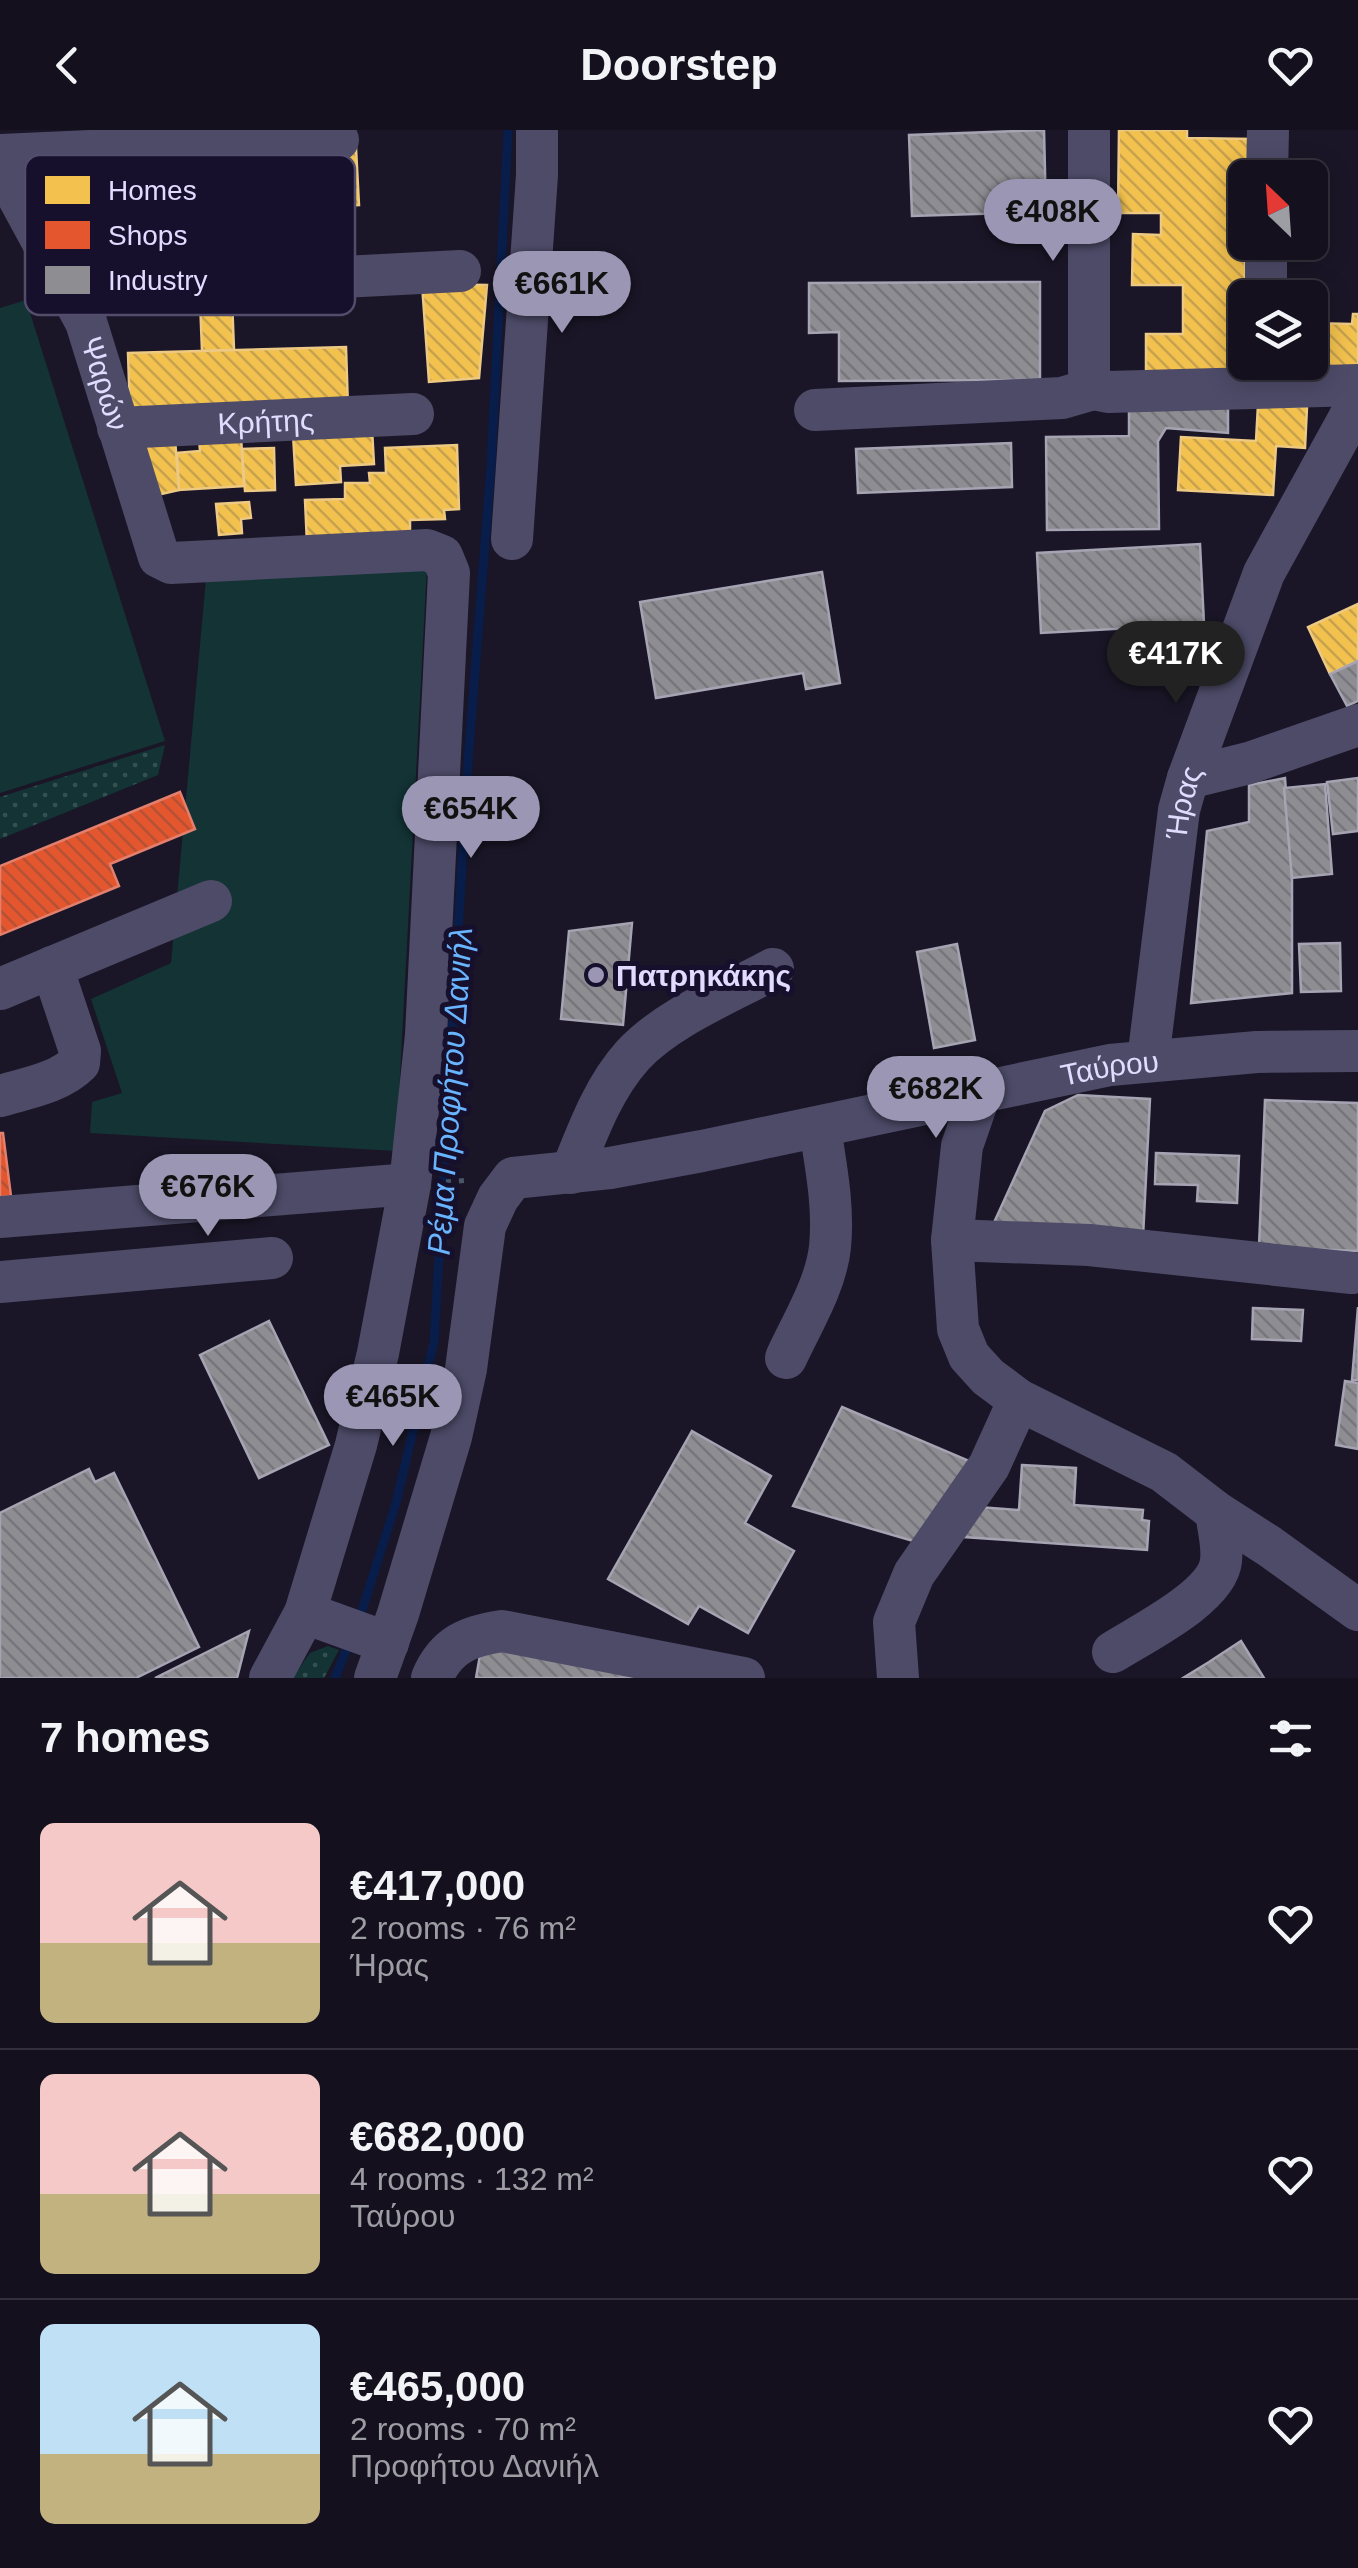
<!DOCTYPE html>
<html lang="en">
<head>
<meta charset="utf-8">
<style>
	body { margin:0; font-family:Helvetica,sans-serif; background:#1d1926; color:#f1f3f6; height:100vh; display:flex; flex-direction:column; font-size:38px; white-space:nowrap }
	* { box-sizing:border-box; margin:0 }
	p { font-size:32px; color:#9d9da4 }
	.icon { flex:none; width:55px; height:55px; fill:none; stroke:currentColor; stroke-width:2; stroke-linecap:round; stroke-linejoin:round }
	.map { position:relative; height:1548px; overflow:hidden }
	.drawer { display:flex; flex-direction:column; background:#14101d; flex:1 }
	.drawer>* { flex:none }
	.needle { width:65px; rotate:335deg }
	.buttons { position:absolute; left:1228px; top:30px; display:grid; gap:20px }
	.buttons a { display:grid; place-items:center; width:100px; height:100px; border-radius:15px; background:#14101d; box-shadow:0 5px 25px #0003,0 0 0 2px #33303b; font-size:50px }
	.price { position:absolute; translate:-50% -85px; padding:0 22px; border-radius:35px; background:#9b96b3; color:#111; font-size:32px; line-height:65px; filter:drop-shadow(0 2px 5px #0008) }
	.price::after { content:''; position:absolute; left:50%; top:60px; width:30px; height:22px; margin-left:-15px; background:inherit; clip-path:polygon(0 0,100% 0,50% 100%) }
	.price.selected { background:#222; color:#fff }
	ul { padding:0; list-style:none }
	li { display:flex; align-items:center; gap:30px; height:250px; padding:0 40px }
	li+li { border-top:2px solid #33303b }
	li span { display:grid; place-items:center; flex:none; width:280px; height:200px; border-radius:15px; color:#555 }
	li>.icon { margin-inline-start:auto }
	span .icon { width:120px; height:120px; fill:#fffc; stroke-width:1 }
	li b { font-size:42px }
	h2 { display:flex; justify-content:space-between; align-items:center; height:120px; padding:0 40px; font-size:42px }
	header { display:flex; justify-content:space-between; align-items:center; height:130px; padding:0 40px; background:#14101d; font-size:45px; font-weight:800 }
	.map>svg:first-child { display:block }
</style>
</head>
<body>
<header><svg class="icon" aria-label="back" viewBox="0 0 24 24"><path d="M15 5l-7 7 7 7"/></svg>Doorstep<svg class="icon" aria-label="heart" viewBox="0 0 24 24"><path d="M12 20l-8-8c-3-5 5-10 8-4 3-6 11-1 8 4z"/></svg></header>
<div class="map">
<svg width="1358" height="1548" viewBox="0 0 1358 1548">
	<defs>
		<pattern id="grass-dots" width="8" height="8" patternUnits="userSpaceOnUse" patternTransform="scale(2.5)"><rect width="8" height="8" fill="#133335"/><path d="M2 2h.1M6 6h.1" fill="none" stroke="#355053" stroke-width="1.8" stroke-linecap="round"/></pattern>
		<pattern id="homes-back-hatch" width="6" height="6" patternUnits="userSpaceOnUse" patternTransform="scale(2.5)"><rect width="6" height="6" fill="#f2c14e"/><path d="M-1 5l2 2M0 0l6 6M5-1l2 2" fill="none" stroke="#c6a14e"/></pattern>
		<pattern id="shops-back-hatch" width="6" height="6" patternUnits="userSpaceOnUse" patternTransform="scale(2.5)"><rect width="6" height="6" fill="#e4572e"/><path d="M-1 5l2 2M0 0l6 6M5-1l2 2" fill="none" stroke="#b45137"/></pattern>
		<pattern id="industry-back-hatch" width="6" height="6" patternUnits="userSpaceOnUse" patternTransform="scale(2.5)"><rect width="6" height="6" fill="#8d8d92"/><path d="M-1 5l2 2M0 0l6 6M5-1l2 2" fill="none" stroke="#77767d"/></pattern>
	</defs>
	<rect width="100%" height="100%" fill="#1a1627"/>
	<!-- grass -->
	<g fill="url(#grass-dots)">
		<path d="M165 615 158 645 0 709V667Z"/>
		<path d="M328 1516 339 1520 324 1548H292L310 1523Z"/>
	</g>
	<!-- pitch -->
	<g fill="#133335">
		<path d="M26 170 165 611 0 663V178Z"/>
		<path d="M427 437 396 1021 90 1003 92 972 122 963 91 869 171 833 207 438Z"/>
	</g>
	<!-- homes -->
	<g fill="url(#homes-back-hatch)" stroke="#edc983" stroke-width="2.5">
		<path d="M1119 0H1187V8L1253 9V48H1245V232H1251V246H1146V204H1183V155H1132L1133 104 1161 105V83H1118Z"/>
		<path d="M356 18 359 75 318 77 319 94 281 96 282 131 104 141 98 30 225 23 226 38H242L241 24Z"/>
		<path d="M422 154 487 155 479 248 429 252Z"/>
		<path d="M232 169 234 220 202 221 200 170Z"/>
		<path d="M1353 184H1358V247L1274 244 1275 232H1310V193L1352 194Z"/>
		<path d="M346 217 348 278 130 284 128 223Z"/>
		<path d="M1258 275 1307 277 1305 318 1276 316 1273 365 1178 360 1181 307 1256 311Z"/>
		<path d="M372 299 374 334 340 336 341 352 296 355 293 304Z"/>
		<path d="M241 307 244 356 179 360 177 323 200 321 199 309Z"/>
		<path d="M175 309 179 360 157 365 140 310Z"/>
		<path d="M457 315 459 379 444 380 445 389 410 390V415L307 414 305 370 345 369V353H370L369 343H386L385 318Z"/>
		<path d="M274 318 275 360 245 361 242 319Z"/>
		<path d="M249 372 251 388 241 389 242 403 219 405 216 374Z"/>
		<path d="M1358 474V531L1330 544 1308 497Z"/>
	</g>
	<!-- shops -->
	<g fill="url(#shops-back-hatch)" stroke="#e37f6d" stroke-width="2.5">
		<path d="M180 662 195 699 110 734 119 756 0 805V736Z"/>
		<path d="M0 1003H3L11 1066 0 1067Z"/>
	</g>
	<!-- industry -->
	<g fill="url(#industry-back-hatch)" stroke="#a6a4b3" stroke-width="2.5">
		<path d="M1044 0 1046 82 912 86 909 5Z"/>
		<path d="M1040 152V250L839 251V202L809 203V153Z"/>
		<path d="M1129 278H1228V303L1166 298 1158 311 1159 399 1047 400 1046 307 1129 306Z"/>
		<path d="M1011 313 1012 357 858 363 856 319Z"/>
		<path d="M1200 414 1204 494 1041 503 1037 423Z"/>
		<path d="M822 442 840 553 806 559 803 543 656 568 640 472Z"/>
		<path d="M1358 531V571L1347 576 1330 544Z"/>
		<path d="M1285 648 1292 748V863L1191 873 1207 701 1249 692V655Z"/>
		<path d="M1358 648V701L1333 704 1327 652Z"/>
		<path d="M1325 654 1332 744 1292 748 1284 658Z"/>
		<path d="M632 793 623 895 561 889 569 801Z"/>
		<path d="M1340 813 1341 861 1301 862 1299 814Z"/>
		<path d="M957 814 975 910 934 918 917 822Z"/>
		<path d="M1078 965 1150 969 1143 1107 991 1099 1045 981Z"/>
		<path d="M1265 970 1358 973V1121L1259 1117Z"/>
		<path d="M1156 1023 1239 1026 1237 1073 1197 1071 1198 1055 1155 1054Z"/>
		<path d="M1358 1177V1250H1352Z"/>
		<path d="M1253 1178 1303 1180 1301 1211 1252 1209Z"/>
		<path d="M269 1191 329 1315 259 1348 200 1225Z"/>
		<path d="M1345 1251 1358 1253V1319L1336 1315Z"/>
		<path d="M842 1277 974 1333 927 1415 793 1376Z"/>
		<path d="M692 1301 771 1346 745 1393 794 1421 748 1503 699 1476 688 1494 608 1449Z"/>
		<path d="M1022 1335 1076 1338 1074 1375 1143 1380 1142 1390 1149 1391 1147 1420 964 1407 966 1376 1019 1380Z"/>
		<path d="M89 1339 95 1352 114 1343 199 1517 136 1548H0V1383Z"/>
		<path d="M249 1501 237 1548H155Z"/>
		<path d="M483 1508 683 1548H476Z"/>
		<path d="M1241 1511 1264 1548H1183L1209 1532Z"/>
	</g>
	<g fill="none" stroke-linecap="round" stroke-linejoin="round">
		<!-- stream -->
		<g stroke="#091d4a" stroke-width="9">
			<path d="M359 1490 396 1373 434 1212 468 632 491 335 508 0"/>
			<path d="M335 1548 349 1513"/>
		</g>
		<!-- path -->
		<path stroke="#485667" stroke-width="5" stroke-dasharray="5 8" stroke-linecap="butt" d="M446 1052 470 1050"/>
		<!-- minor -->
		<g stroke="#4d4b68" stroke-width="42">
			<path d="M1089 0V242L1093 259"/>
			<path d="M0 25 338 10"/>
			<path id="s1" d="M0 33 86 192 159 427 171 433 427 420 442 426 449 443 426 905 410 1054 378 1223 356 1315 305 1483 270 1548"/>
			<path d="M1267 48 1268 0"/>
			<path d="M70 161 460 141"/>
			<path d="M1266 168V112"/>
			<path d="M815 280 1062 268 1093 259 1108 262 1358 255"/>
			<path id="s2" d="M118 298 413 284"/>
			<path d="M512 409 537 45V0"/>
			<path d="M1188 648 1249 633 1358 595"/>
			<path d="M0 859 211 771"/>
			<path id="s3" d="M1148 930 1179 680 1188 648 1264 443 1358 272"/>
			<path d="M980 964 962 1016 952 1110 958 1199 969 1226 988 1247 1019 1270 1164 1342 1216 1382 1269 1416 1358 1480"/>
			<path d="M0 966C27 958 59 953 79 933L80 921 52 837"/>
			<path d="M571 1043C587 1003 603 958 633 925 667 888 729 863 773 839"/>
			<path d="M0 1087 410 1054"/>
			<path d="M952 1110 1089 1115 1352 1143"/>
			<path d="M0 1152 272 1128"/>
			<path d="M786 1228C802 1193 826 1155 830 1117 834 1077 826 1037 820 998"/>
			<path d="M305 1483 388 1513"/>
			<path d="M1113 1522C1143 1503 1217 1467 1221 1431 1223 1415 1218 1398 1216 1382"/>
			<path id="s4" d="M375 1548 398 1484 451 1307 466 1239 485 1096 498 1068 513 1048 610 1038 702 1021 1110 935 1257 922 1358 921"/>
			<path d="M432 1548C446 1515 468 1506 502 1501L744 1548"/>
			<path d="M898 1548 894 1492 914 1444 989 1336 1019 1270"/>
		</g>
	</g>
	<!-- markers -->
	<circle fill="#9b96b3" stroke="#16102d" stroke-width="4" cx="596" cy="845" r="10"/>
	<g text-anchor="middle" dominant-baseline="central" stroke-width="10" stroke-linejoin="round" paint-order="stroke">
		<!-- street labels -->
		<g font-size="30" fill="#e1dbff" stroke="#16102d">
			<text stroke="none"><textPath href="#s1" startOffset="245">Ψαρών</textPath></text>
			<text stroke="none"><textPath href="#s2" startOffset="148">Κρήτης</textPath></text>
			<text stroke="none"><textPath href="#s3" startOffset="260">Ήρας</textPath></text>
			<text stroke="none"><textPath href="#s4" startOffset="1130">Ταύρου</textPath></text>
		</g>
		<!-- poi labels -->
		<g font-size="30" font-weight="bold" fill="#e1dbff" stroke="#16102d" text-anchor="start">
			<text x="616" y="845">Πατρηκάκης</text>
		</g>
		<!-- water labels -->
		<g font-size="32" font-style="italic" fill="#69b4ff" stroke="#16102d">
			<text transform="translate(450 961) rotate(-86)">Ρέμα Προφήτου Δανιήλ</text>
		</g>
	</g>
	<!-- legend -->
	<rect x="25" y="25" width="330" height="160" rx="15" fill="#16102d" stroke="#534d6c" stroke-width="2.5"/>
	<rect x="45" y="46" width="45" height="28" fill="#f2c14e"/>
	<rect x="45" y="91" width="45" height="28" fill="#e4572e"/>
	<rect x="45" y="136" width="45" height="28" fill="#8d8d92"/>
	<g font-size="28" fill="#e1dbff">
		<text x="108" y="70">Homes</text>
		<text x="108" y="115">Shops</text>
		<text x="108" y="160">Industry</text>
	</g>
</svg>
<div class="buttons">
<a><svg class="needle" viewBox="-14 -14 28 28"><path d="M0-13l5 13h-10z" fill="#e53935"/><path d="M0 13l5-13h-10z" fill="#9d9da4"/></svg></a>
<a><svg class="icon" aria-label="layers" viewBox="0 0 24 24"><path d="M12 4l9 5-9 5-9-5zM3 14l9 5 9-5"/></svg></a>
</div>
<b class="price" style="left:1053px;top:134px">€408K</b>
<b class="price" style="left:562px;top:206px">€661K</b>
<b class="price selected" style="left:1176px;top:576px">€417K</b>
<b class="price" style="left:471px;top:731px">€654K</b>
<b class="price" style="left:936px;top:1011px">€682K</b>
<b class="price" style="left:208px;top:1109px">€676K</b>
<b class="price" style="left:393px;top:1319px">€465K</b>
</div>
<section class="drawer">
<h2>7 homes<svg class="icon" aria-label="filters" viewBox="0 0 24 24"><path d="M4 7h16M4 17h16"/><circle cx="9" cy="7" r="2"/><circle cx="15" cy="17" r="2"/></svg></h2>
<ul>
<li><span style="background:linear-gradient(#f6c9c9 60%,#c2b280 0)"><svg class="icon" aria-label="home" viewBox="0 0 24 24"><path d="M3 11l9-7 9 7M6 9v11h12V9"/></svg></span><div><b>€417,000</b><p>2 rooms · 76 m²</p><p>Ήρας</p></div><svg class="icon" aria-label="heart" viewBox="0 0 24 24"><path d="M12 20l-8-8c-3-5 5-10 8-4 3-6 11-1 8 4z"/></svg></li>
<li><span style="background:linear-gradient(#f6c9c9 60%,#c2b280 0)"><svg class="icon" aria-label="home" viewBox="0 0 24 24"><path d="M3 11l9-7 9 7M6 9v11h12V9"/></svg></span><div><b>€682,000</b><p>4 rooms · 132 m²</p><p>Ταύρου</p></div><svg class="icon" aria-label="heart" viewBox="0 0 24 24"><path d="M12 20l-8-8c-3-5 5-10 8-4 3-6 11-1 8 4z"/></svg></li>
<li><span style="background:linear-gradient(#bfe0f5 65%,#c2b280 0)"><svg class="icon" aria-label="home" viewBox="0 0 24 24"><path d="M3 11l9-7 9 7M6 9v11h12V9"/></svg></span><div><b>€465,000</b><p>2 rooms · 70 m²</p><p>Προφήτου Δανιήλ</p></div><svg class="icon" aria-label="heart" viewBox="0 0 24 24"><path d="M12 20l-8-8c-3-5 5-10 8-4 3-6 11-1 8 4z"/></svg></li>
</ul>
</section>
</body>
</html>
